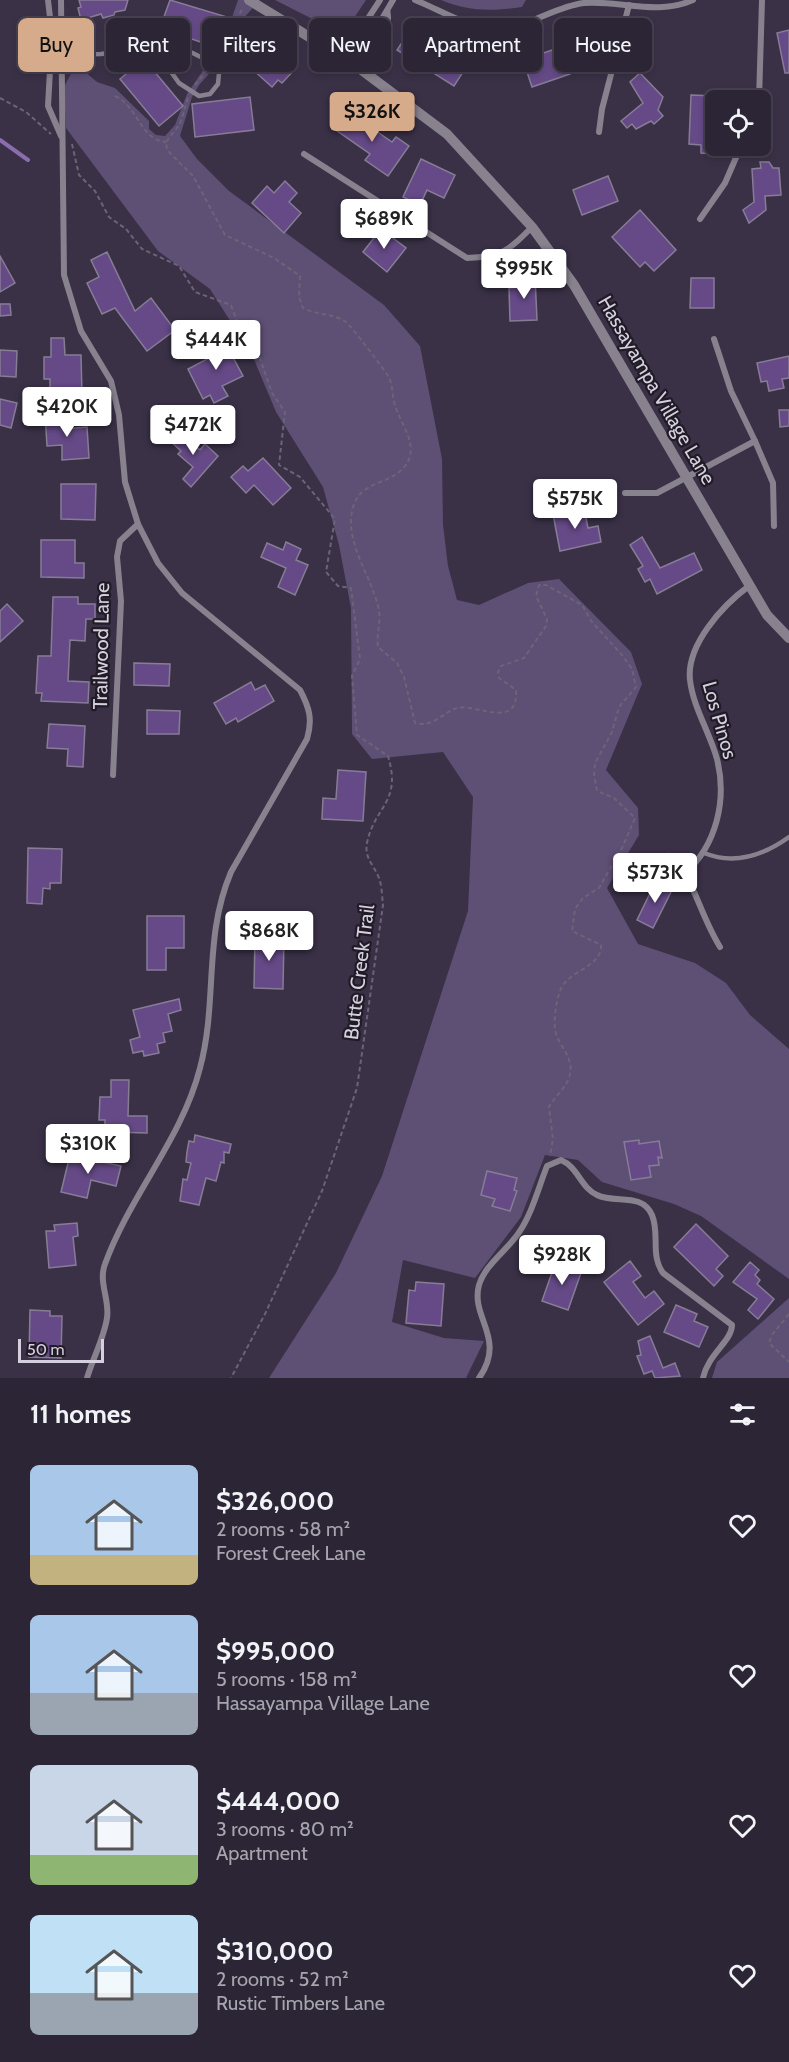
<!DOCTYPE html>
<html lang="en">
<head>
<meta charset="utf-8">
<style>
	body { margin:0; font-family:Cabin,sans-serif; background:#383141; color:#f1f3f6; height:100vh; display:flex; flex-direction:column; font-size:22px; white-space:nowrap }
	* { box-sizing:border-box; margin:0 }
	p { font-size:20px; color:#a6a5ad }
	.icon { flex:none; width:33px; height:33px; fill:none; stroke:currentColor; stroke-width:2; stroke-linecap:round; stroke-linejoin:round }
	.map { position:relative; height:1378px; overflow:hidden }
	.side { display:flex; flex-direction:column; background:#2c2535; flex:1 }
	.side>* { flex:none }
	.banner { position:absolute; left:18px; top:18px; width:753px; height:54px; display:flex; gap:12px }
	.controls { position:absolute; left:705px; top:90px; display:grid; gap:12px }
	.controls a { display:grid; place-items:center; width:66px; height:66px; border-radius:9px; background:#2c2535; box-shadow:0 3px 9px #0003,0 0 0 2px #484250; font-size:30px }
	.scale { position:absolute; left:18px; bottom:15px; width:86px; box-sizing:border-box; padding-left:6px; border:3px solid #d5d0de; border-top:0; font-size:16px; line-height:21px; white-space:nowrap; color:#d5d0de; -webkit-text-stroke:4px #201b26; paint-order:stroke }
	.price { position:absolute; translate:-50% -51px; padding:0 14px; border-radius:6px; background:#fff; color:#222; font-size:20px; line-height:39px; filter:drop-shadow(0 2px 3px #0008) }
	.price::after { content:''; position:absolute; left:50%; top:36px; width:18px; height:14px; margin-left:-9px; background:inherit; clip-path:polygon(0 0,100% 0,50% 100%) }
	.price.current { background:#d6ab8b; color:#111 }
	ul { padding:0; list-style:none }
	li { display:flex; align-items:center; gap:18px; height:150px; padding:0 30px }
	li span { display:grid; place-items:center; flex:none; width:168px; height:120px; border-radius:9px; color:#555 }
	li>.icon { margin-inline-start:auto }
	span .icon { width:72px; height:72px; fill:#fffc; stroke-width:1 }
	li b { font-size:26px }
	h2 { display:flex; justify-content:space-between; align-items:center; height:72px; padding:0 30px; font-size:26px }
	.chip { padding:0 21px; border-radius:9px; background:#2c2535; box-shadow:0 3px 9px #0003,0 0 0 2px #484250; font-size:21px; line-height:54px }
	.chip.current { background:#d6ab8b; color:#111 }
	.map>svg:first-child { display:block }
</style>
</head>
<body>
<div class="map">
<svg width="789" height="1378" viewBox="0 0 789 1378">
	<rect width="100%" height="100%" fill="#3a3147"/>
	<!-- green -->
	<g fill="#5e4f74">
		<path d="M238 0H260L240 22 225 56 199 85 192 97 180 136 197 159 229 191 384 305 420 346 442 459 443 525 448 566 457 600 479 605 528 583 559 579 631 652 642 684 606 770 638 808 639 835 607 888 638 944 695 963 726 983 750 1015 789 1049V1279L701 1216 674 1204 602 1182 578 1160 545 1155 521 1217 475 1278 403 1260 392 1322 444 1338 484 1341 466 1378H269L336 1273 382 1176 468 911 473 797 443 752 372 759 352 734 351 608 339 545 323 487 276 412 253 357 210 289 158 251 66 128 64 87 76 64 97 82 115 88 149 121V129L156 135 165 136 175 125 187 94 225 38Z"/>
		<path d="M275 0H366L348 27 338 32Z"/>
		<path d="M441 0H526L522 7C491 11 470 12 441 0Z"/>
		<path d="M789 1298V1378H712L717 1362Z"/>
	</g>
	<g fill="none" stroke-linecap="round" stroke-linejoin="round">
		<!-- stream -->
		<path stroke="#896dad" stroke-width="4" d="M0 140 28 160"/>
	</g>
	<!-- building -->
	<g fill="#654a87" stroke="#877c96" stroke-width="1.5">
		<path d="M79 0H128L125 10 115 12 114 15 103 18 101 14 81 20 78 8 81 7Z"/>
		<path d="M170 0 230 18 222 42 218 38 215 47 160 28Z"/>
		<path d="M251 25 297 67 282 83 278 80 272 87 230 49Z"/>
		<path d="M789 30V73H785L777 33Z"/>
		<path d="M438 34 450 42 441 57 463 72 454 86 397 50 407 35 430 47Z"/>
		<path d="M561 47 570 74 532 87 523 60Z"/>
		<path d="M144 59 183 106 159 126 120 79Z"/>
		<path d="M640 73 663 97 658 110 663 116 654 124 651 121 636 129 632 124 627 128 621 121 643 103 630 82Z"/>
		<path d="M691 95 716 96V154L701 153V145L689 144Z"/>
		<path d="M250 97 254 130 195 137 192 104Z"/>
		<path d="M346 110 392 142 396 137 409 146 388 176 365 160 370 154 333 128Z"/>
		<path d="M421 159 455 175 444 198 427 190 420 205 403 197Z"/>
		<path d="M760 162H769L773 168H779L781 195 765 196 766 210 749 223 743 210 754 202 752 169 761 168Z"/>
		<path d="M608 176 618 201 582 215 573 190Z"/>
		<path d="M285 181 297 193 289 202 301 213 284 233 252 203 267 186 274 193Z"/>
		<path d="M640 210 676 250 654 271 645 262 640 267 612 237Z"/>
		<path d="M381 229 406 248 387 272 363 252Z"/>
		<path d="M107 252 135 311 151 298 175 330 147 351 115 308 102 314 87 283 99 277 91 260Z"/>
		<path d="M0 256 15 283 0 292Z"/>
		<path d="M535 276 537 320 510 321 509 288 519 287 518 277Z"/>
		<path d="M691 278H714V308H690Z"/>
		<path d="M0 304H10L11 315 0 316Z"/>
		<path d="M221 335 243 376 222 386 228 396 214 403 210 395 203 399 188 369 213 356 206 343Z"/>
		<path d="M51 338H64L65 355H81L82 395H50V379H44V357H51Z"/>
		<path d="M0 350 17 351 16 377 0 376Z"/>
		<path d="M789 356V378L782 379 784 388 769 391 767 381 761 382 757 363Z"/>
		<path d="M0 399 17 403 11 428 0 425Z"/>
		<path d="M779 410H789V426L780 427Z"/>
		<path d="M62 412 63 429 87 427 89 458 62 460V445L47 446 45 413Z"/>
		<path d="M176 428 200 450 205 444 218 456 191 487 183 479 193 467 178 454 181 451 167 438Z"/>
		<path d="M263 458 291 488 273 505 254 485 246 493 231 477 243 466 248 471Z"/>
		<path d="M61 484H96L95 520 61 519Z"/>
		<path d="M584 508 588 528 598 526 601 542 560 551 553 514Z"/>
		<path d="M642 537 660 568 694 553 702 570 657 594 650 579 645 582 638 569 643 566 630 545Z"/>
		<path d="M41 540H75V563H84V578L41 577Z"/>
		<path d="M286 542 301 549 296 560 308 565 295 595 278 587 286 568 261 557 267 543 283 550Z"/>
		<path d="M53 597H78V604H95V619H86L85 641 70 640 68 681 89 682 88 703 41 701 42 693H36L38 656H51Z"/>
		<path d="M7 604 23 621 0 642V611Z"/>
		<path d="M134 663 170 664 169 686 134 685Z"/>
		<path d="M251 682 255 690 265 685 274 701 238 722 236 718 226 724 214 703Z"/>
		<path d="M147 710 180 711 179 734H147Z"/>
		<path d="M49 724 85 726 83 767 67 766 68 749 47 748Z"/>
		<path d="M338 770 366 772 363 821 322 819 323 798 336 799Z"/>
		<path d="M28 848 62 849 61 883H50V889L43 888 42 904 27 903Z"/>
		<path d="M657 879 673 888 653 928 637 920Z"/>
		<path d="M147 916H184V948H166V970H147Z"/>
		<path d="M255 936H284L283 989 254 988Z"/>
		<path d="M179 999 181 1010 168 1014 172 1031 163 1033 165 1042 157 1044 159 1053 144 1056 143 1051 133 1053 130 1040 140 1037 133 1010Z"/>
		<path d="M111 1080H129L128 1116H147V1133L112 1132 113 1127 105 1126V1120H99L100 1097H111Z"/>
		<path d="M195 1135 231 1144 229 1153 224 1152V1163L221 1162 216 1181 206 1178 199 1205 180 1201 183 1179 187 1180 191 1163 186 1162 187 1152 189 1141 194 1142Z"/>
		<path d="M639 1140V1144L659 1141 662 1158 658 1157 659 1165 649 1166 651 1177 631 1180 624 1142Z"/>
		<path d="M70 1155 121 1166 116 1186 91 1180 87 1198 61 1192Z"/>
		<path d="M487 1171 517 1178 514 1190 517 1191 510 1211 492 1206 495 1199 481 1195Z"/>
		<path d="M77 1223 78 1236 73 1237 76 1265 49 1268 46 1231H55L54 1225Z"/>
		<path d="M696 1224 728 1256 716 1269 723 1276 714 1286 674 1247Z"/>
		<path d="M556 1261 582 1270 568 1310 542 1301Z"/>
		<path d="M630 1261 641 1276 633 1282 645 1298 654 1291 664 1304 638 1325 604 1282Z"/>
		<path d="M750 1262 759 1270 755 1275 760 1280 757 1284 774 1299 758 1319 748 1310 757 1299 733 1282Z"/>
		<path d="M416 1282 444 1284 441 1326 406 1323 409 1290 415 1291Z"/>
		<path d="M676 1305 697 1314 694 1321 708 1327 699 1347 664 1332Z"/>
		<path d="M30 1310 50 1311V1316H62L61 1358 29 1357Z"/>
		<path d="M650 1336 663 1368 675 1363 680 1376 655 1378 652 1371 644 1374 637 1356 641 1355 638 1341Z"/>
	</g>
	<g fill="none" stroke-linecap="round" stroke-linejoin="round">
		<!-- path -->
		<g stroke="#6b6477" stroke-width="2" stroke-dasharray="4.5 3" stroke-linecap="butt">
			<path d="M215 60 225 46 243 7"/>
			<path d="M195 85 206 71"/>
			<path d="M115 96C138 106 140 140 166 142"/>
			<path d="M0 98 26 112 51 134"/>
			<path d="M188 98 180 124 166 142 167 150 193 176 225 235 274 258 300 276 299 297 303 308C316 315 333 313 346 322 352 327 384 369 388 376 393 384 392 393 394 402 399 423 421 445 405 466 391 485 361 480 353 507 343 543 373 577 379 611 381 623 376 635 378 647L397 663 404 677 415 723C433 728 442 713 457 708 475 703 519 731 516 690L499 678 498 672 501 666 524 658 546 626 547 619 536 596 539 585H546L582 605 592 622 622 655 632 669 636 687 619 707 612 732 595 763 594 775 597 791 614 798 635 818 622 848 599 888 583 898 575 909 572 931 601 945C602 968 567 970 560 991 556 1002 552 1026 557 1037 564 1051 576 1063 568 1080 564 1090 554 1097 549 1107L553 1139 550 1156"/>
			<path d="M72 144 79 175 95 191 109 217 126 229 142 249 179 266 195 292 231 305 238 324 255 344 272 393 285 412 279 465 300 477 335 519 326 572 338 586 351 588 360 659 352 676 357 735 388 756C402 803 375 805 367 843 364 858 374 865 379 878 382 886 382 897 383 905L357 1088 322 1191 265 1314 231 1378"/>
			<path d="M789 1314 772 1335 769 1343 789 1362"/>
		</g>
		<!-- service -->
		<g stroke="#87828e" stroke-width="4.5">
			<path d="M362 52C382 46 392 30 388 10"/>
			<path d="M62 55 101 54 129 50 136 45H156L161 48 159 55H156L134 54 129 50"/>
			<path d="M159 55 179 83 199 96 210 94 218 84 219 73C208 57 179 44 161 48"/>
			<path d="M704 853C734 865 764 855 789 837"/>
		</g>
		<!-- minor -->
		<g stroke="#87828e" stroke-width="6">
			<path d="M48 0 52 35 48 106 61 136"/>
			<path d="M61 0 64 275 81 331 111 381 119 415 125 482 138 524 158 563 182 593 300 690C309 707 313 719 307 739L231 872C203 938 218 1001 200 1068 182 1139 130 1195 105 1264 98 1282 110 1300 107 1318 104 1338 93 1358 87 1378"/>
			<path d="M415 0C438 9 463 25 488 28 523 33 550 7 584 3 621 0 657 16 693 0"/>
			<path d="M343 57 380 0"/>
			<path d="M355 65 393 0"/>
			<path d="M759 100 762 0"/>
			<path d="M599 132 602 109 629 5"/>
			<path d="M304 154 467 258C502 257 508 251 532 227"/>
			<path d="M700 219 725 183 741 146"/>
			<path d="M714 339 731 391 755 441"/>
			<path d="M625 493H657L755 441 773 483 774 526"/>
			<path d="M113 775 121 601 117 557 120 541 138 524"/>
			<path d="M669 856 685 873"/>
			<path d="M720 947C705 923 698 897 685 873 717 845 727 799 717 759 710 733 693 707 690 680 686 645 723 605 749 586"/>
			<path d="M479 1378C507 1338 470 1318 479 1285 485 1265 506 1251 518 1234 532 1214 538 1189 547 1166L561 1160C578 1167 581 1188 597 1195 615 1204 642 1192 652 1215 660 1234 650 1255 663 1273L732 1325C732 1341 708 1354 703 1378"/>
		</g>
		<!-- tertiary -->
		<path stroke="#87828e" stroke-width="10" d="M249 0 355 65 447 134 532 227 574 285 767 615 789 638"/>
	</g>
	<g text-anchor="middle" dominant-baseline="central" stroke-width="4.5" stroke-linejoin="round" paint-order="stroke">
		<!-- street labels -->
		<g font-size="20" fill="#d5d0de" stroke="#201b26">
			<text transform="translate(657 390) rotate(60)">Hassayampa Village Lane</text>
			<text transform="translate(101 646) rotate(-89)">Trailwood Lane</text>
			<text transform="translate(720 720) rotate(74)">Los Pinos</text>
			<text transform="translate(359 972) rotate(-83)">Butte Creek Trail</text>
		</g>
	</g>
</svg>
<div class="controls">
<a><svg class="icon" aria-label="locate" viewBox="0 0 24 24"><circle cx="12" cy="12" r="6"/><path d="M12 2v4M12 18v4M2 12h4M18 12h4"/></svg></a>
</div>
<div class="scale">50 m</div>
<b class="price current" style="left:372px;top:143px">$326K</b>
<b class="price" style="left:384px;top:250px">$689K</b>
<b class="price" style="left:524px;top:300px">$995K</b>
<b class="price" style="left:216px;top:371px">$444K</b>
<b class="price" style="left:67px;top:438px">$420K</b>
<b class="price" style="left:193px;top:456px">$472K</b>
<b class="price" style="left:575px;top:530px">$575K</b>
<b class="price" style="left:655px;top:904px">$573K</b>
<b class="price" style="left:269px;top:962px">$868K</b>
<b class="price" style="left:88px;top:1175px">$310K</b>
<b class="price" style="left:562px;top:1286px">$928K</b>
<div class="banner">
<a class="chip current">Buy</a>
<a class="chip">Rent</a>
<a class="chip">Filters</a>
<a class="chip">New</a>
<a class="chip">Apartment</a>
<a class="chip">House</a>
</div>
</div>
<section class="side">
<h2>11 homes<svg class="icon" aria-label="filters" viewBox="0 0 24 24"><path d="M4 7h16M4 17h16"/><circle cx="9" cy="7" r="2"/><circle cx="15" cy="17" r="2"/></svg></h2>
<ul>
<li><span style="background:linear-gradient(#a9c7e8 75%,#c2b280 0)"><svg class="icon" aria-label="home" viewBox="0 0 24 24"><path d="M3 11l9-7 9 7M6 9v11h12V9"/></svg></span><div><b>$326,000</b><p>2 rooms · 58 m²</p><p>Forest Creek Lane</p></div><svg class="icon" aria-label="heart" viewBox="0 0 24 24"><path d="M12 20l-8-8c-3-5 5-10 8-4 3-6 11-1 8 4z"/></svg></li>
<li><span style="background:linear-gradient(#a9c7e8 65%,#9aa5b1 0)"><svg class="icon" aria-label="home" viewBox="0 0 24 24"><path d="M3 11l9-7 9 7M6 9v11h12V9"/></svg></span><div><b>$995,000</b><p>5 rooms · 158 m²</p><p>Hassayampa Village Lane</p></div><svg class="icon" aria-label="heart" viewBox="0 0 24 24"><path d="M12 20l-8-8c-3-5 5-10 8-4 3-6 11-1 8 4z"/></svg></li>
<li><span style="background:linear-gradient(#c9d6e8 75%,#8fb573 0)"><svg class="icon" aria-label="home" viewBox="0 0 24 24"><path d="M3 11l9-7 9 7M6 9v11h12V9"/></svg></span><div><b>$444,000</b><p>3 rooms · 80 m²</p><p>Apartment</p></div><svg class="icon" aria-label="heart" viewBox="0 0 24 24"><path d="M12 20l-8-8c-3-5 5-10 8-4 3-6 11-1 8 4z"/></svg></li>
<li><span style="background:linear-gradient(#bfe0f5 65%,#9aa5b1 0)"><svg class="icon" aria-label="home" viewBox="0 0 24 24"><path d="M3 11l9-7 9 7M6 9v11h12V9"/></svg></span><div><b>$310,000</b><p>2 rooms · 52 m²</p><p>Rustic Timbers Lane</p></div><svg class="icon" aria-label="heart" viewBox="0 0 24 24"><path d="M12 20l-8-8c-3-5 5-10 8-4 3-6 11-1 8 4z"/></svg></li>
</ul>
</section>
</body>
</html>
